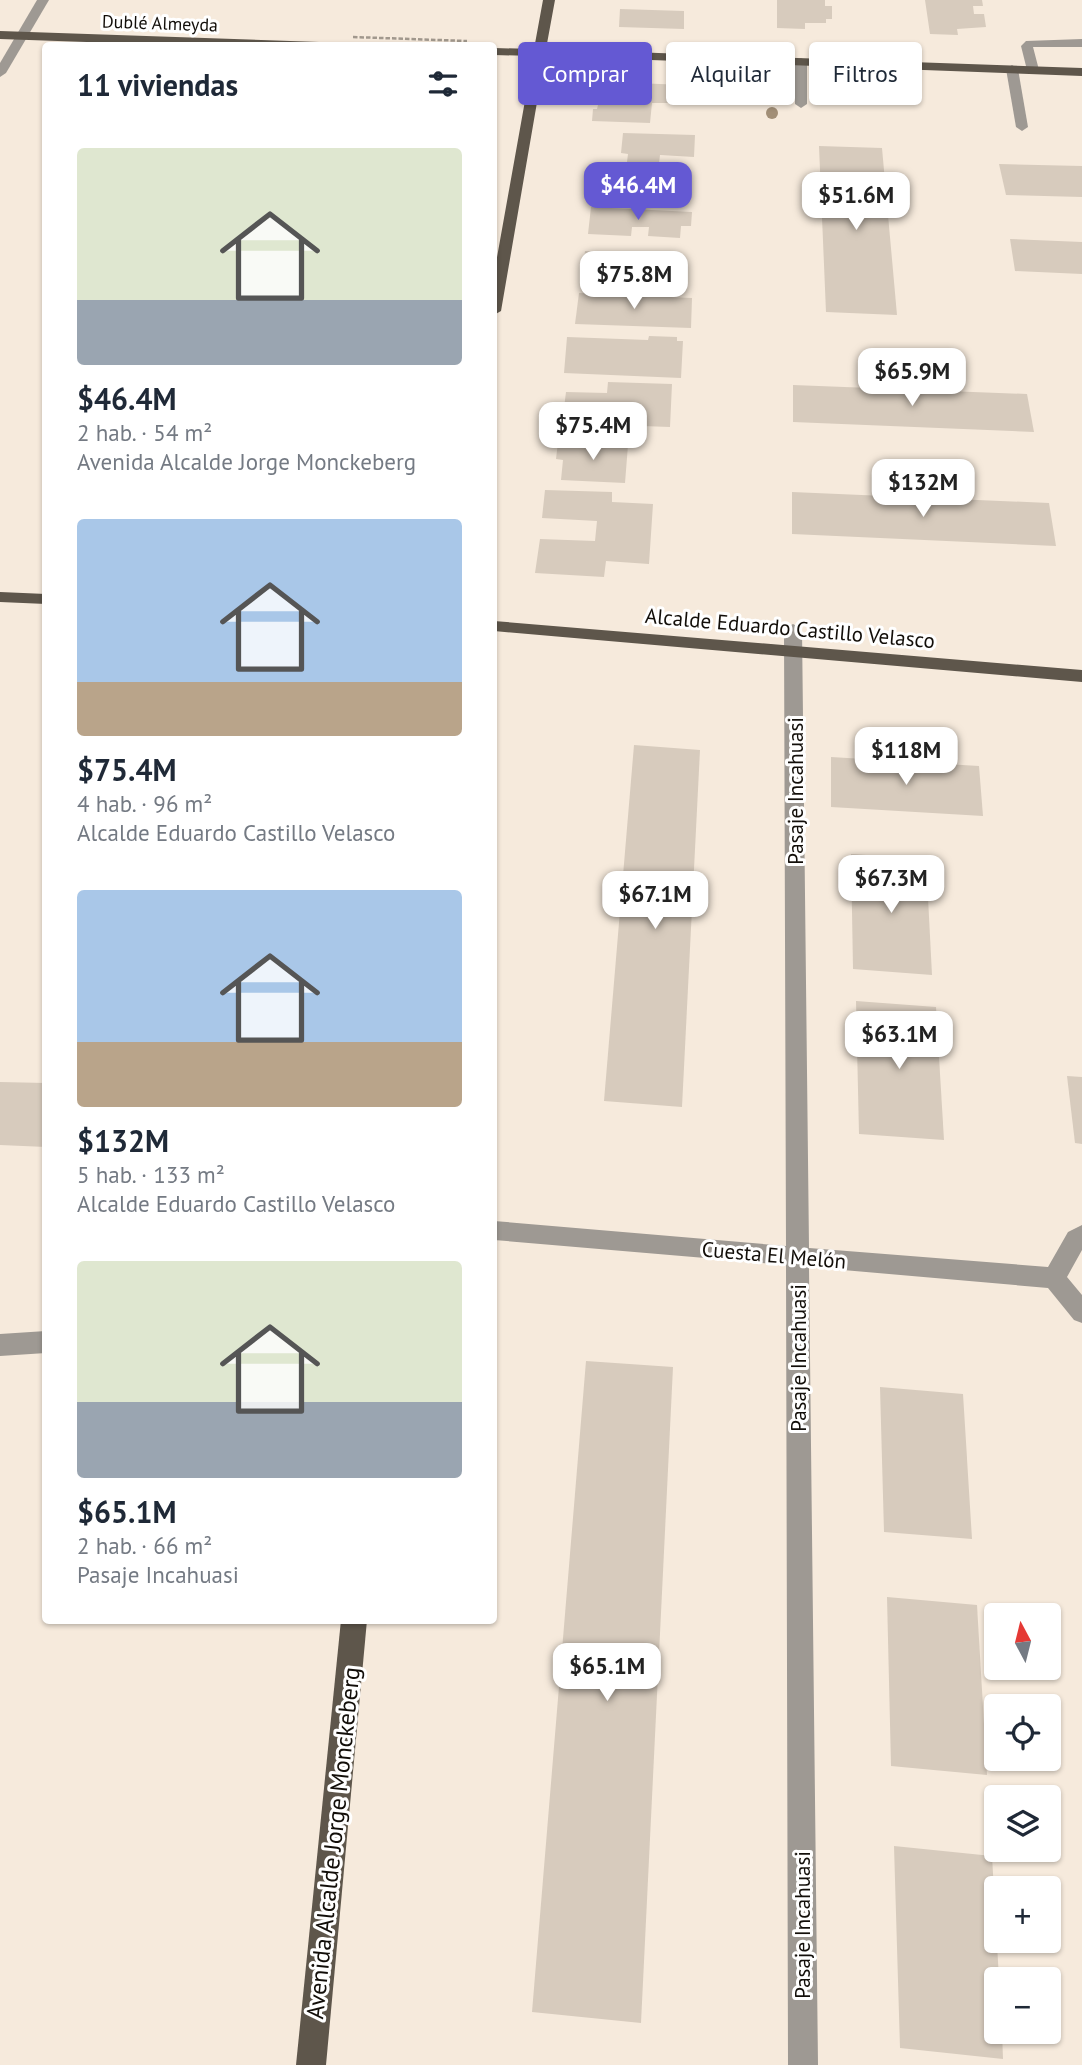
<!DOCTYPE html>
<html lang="es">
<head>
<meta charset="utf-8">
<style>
	body { margin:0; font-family:"PT Sans",sans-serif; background:#f6f6f7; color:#1f2937; height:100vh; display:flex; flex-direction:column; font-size:26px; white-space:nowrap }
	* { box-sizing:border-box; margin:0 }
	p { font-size:23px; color:#747a83 }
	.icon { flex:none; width:38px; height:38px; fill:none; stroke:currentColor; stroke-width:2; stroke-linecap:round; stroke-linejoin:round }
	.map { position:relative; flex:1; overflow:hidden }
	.details { position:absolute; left:42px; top:42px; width:455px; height:1582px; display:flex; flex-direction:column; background:#fff; border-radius:7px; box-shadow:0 2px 5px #0004 }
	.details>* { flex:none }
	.hud { position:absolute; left:518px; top:42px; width:458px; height:63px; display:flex; gap:14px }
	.needle { width:46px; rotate:353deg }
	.fabs { position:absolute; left:984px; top:1603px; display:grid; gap:14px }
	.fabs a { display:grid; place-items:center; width:77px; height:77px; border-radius:7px; background:#fff; box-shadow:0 2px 5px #0004; font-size:35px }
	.price { position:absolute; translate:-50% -60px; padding:0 16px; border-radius:14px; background:#fff; color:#222; font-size:23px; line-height:46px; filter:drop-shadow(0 2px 4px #0008) }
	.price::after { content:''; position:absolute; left:50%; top:42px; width:21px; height:16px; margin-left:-10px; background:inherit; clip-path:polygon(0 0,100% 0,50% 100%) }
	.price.selected { background:#6459d3; color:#fff }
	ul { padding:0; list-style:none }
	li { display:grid; align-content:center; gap:14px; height:371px; padding:0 35px }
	li span { display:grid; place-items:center; height:217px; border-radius:7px; color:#555 }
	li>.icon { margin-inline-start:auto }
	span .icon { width:126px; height:126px; fill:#fffc; stroke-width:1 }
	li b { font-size:30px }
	h2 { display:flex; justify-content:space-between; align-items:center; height:84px; padding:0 35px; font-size:30px }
	.pill { padding:0 24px; border-radius:7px; background:#fff; box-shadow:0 2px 5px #0004; font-size:24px; line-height:63px }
	.pill.selected { background:#6459d3; color:#fff }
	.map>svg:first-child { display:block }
</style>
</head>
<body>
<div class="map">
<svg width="1082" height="2065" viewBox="0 0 1082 2065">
	<rect width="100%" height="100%" fill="#f6eadc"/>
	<!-- building -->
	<g fill="#d7cbbd">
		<path d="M777 0H825V6H832V19H826V23H805V29L777 28Z"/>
		<path d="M925 0H982L983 6H973L974 14H984L986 27 957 29 958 35 930 34Z"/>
		<path d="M620 9 684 11V29L619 27Z"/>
		<path d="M601 76 636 78V83L684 85 682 103H652L650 123 592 121 593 109H597L599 101 641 102 642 95 599 94Z"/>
		<path d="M623 133 695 135 694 157 660 155 659 163 627 162 628 154 621 153Z"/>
		<path d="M819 146 882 148 897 315 826 312Z"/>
		<path d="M999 164 1082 166V197L1006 195Z"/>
		<path d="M611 171 669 173 667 198 607 196Z"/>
		<path d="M591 207 692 212 691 226H681L680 238 648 236 649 227H632L631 236 588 234Z"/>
		<path d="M1010 239 1082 242V274L1015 271Z"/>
		<path d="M585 251 640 253 639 269H645V277L632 276 631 283 582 281Z"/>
		<path d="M579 293 692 298 691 328 575 324Z"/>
		<path d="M649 336 677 337V341H683L681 378 564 373 567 337 648 340Z"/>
		<path d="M608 382 672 384 670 427 642 426V431L613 430 614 425 571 423 573 408H564L566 392 607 393Z"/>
		<path d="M793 385 1027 394 1034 432 793 422Z"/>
		<path d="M558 442 628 445 625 483 561 480 563 460 556 459Z"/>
		<path d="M545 490 612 492V502L653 504 649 564 606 561 604 577 535 573 540 539 595 541 597 521 542 518Z"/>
		<path d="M792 492 1049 503 1056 546 792 534Z"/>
		<path d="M634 745 700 750 682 1107 604 1101Z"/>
		<path d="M831 757 979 766 983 816 831 807Z"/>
		<path d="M851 854 926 859 932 975 853 969Z"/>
		<path d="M856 1001 936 1007 944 1140 859 1134Z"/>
		<path d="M1067 1076 1082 1077V1144L1075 1143Z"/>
		<path d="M0 1082 46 1083V1147L0 1145Z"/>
		<path d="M586 1361 673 1367 641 2023 532 2012Z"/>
		<path d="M880 1387 963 1394 972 1539 884 1532Z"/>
		<path d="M887 1597 977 1605 987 1775 891 1766Z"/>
		<path d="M894 1846 992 1856 999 1979H996V2032H1002L1003 2059 900 2048Z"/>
	</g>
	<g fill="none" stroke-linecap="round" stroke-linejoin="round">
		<!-- path -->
		<path stroke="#a1988d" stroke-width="2.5" stroke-dasharray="4.5 2" stroke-linecap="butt" d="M353 37 467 41"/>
		<!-- minor -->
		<g fill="#9e9993" fill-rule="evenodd">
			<path d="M37 0H49L6 73 0 77V63Z"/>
			<path d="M1082 39V47H1033L1039 70 1033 74 1027 70 1021 46 1026 41Z"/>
			<path d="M801 58 807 62V104L801 108 795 104V62Z"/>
			<path d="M1012 65 1018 69 1028 127 1022 131 1016 127 1006 69Z"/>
			<path d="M793 624 802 629 809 1248 1048 1267 1068 1232 1082 1225V1250L1067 1277 1082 1295V1323L1074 1320 1048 1288 809 1267 818 2065H788L786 1265 494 1240V1221L786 1246 784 629Z"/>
			<path d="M46 1331V1353L0 1356V1334Z"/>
		</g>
		<!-- major -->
		<g fill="#5e564b" fill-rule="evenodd">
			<path d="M543 0H555L546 49 1082 68V76L545 56 501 311 494 315V274L533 56 494 55V48L534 49Z"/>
			<path d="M0 31 319 42 325 46H202L0 39Z"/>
			<path d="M0 592 46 594V604L0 602Z"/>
			<path d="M494 621 1082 670V682L494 631Z"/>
			<path d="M341 1620H367L326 2065H296Z"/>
		</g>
	</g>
	<!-- trees -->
	<circle fill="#a28f77" cx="772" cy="113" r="6"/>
	<g text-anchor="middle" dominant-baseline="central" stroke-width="6" stroke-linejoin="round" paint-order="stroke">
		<!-- far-street labels -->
		<g font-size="18" fill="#120e09" stroke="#fff">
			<text transform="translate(160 23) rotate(2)">Dublé Almeyda</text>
		</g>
		<!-- street labels -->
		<g font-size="21" fill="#120e09" stroke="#fff">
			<text transform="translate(790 628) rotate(5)">Alcalde Eduardo Castillo Velasco</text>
			<text transform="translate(795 791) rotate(-90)">Pasaje Incahuasi</text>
			<text transform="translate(774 1255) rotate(5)">Cuesta El Melón</text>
			<text transform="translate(798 1358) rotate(-90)">Pasaje Incahuasi</text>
			<text transform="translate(802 1925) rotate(-90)">Pasaje Incahuasi</text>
		</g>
		<!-- near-street labels -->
		<g font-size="24" fill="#120e09" stroke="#fff">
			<text transform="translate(333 1843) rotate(-84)">Avenida Alcalde Jorge Monckeberg</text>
		</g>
	</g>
</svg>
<div class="fabs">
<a><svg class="needle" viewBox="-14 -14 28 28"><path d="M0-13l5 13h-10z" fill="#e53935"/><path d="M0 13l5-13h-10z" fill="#747a83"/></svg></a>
<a><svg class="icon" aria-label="locate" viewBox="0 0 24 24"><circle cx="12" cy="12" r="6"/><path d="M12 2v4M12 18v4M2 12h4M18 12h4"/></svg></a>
<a><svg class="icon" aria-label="layers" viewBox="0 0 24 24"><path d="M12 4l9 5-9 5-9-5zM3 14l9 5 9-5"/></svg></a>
<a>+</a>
<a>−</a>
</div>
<b class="price selected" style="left:638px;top:222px">$46.4M</b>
<b class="price" style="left:856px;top:232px">$51.6M</b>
<b class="price" style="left:634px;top:311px">$75.8M</b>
<b class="price" style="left:912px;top:408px">$65.9M</b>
<b class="price" style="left:593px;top:462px">$75.4M</b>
<b class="price" style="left:923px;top:519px">$132M</b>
<b class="price" style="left:906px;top:787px">$118M</b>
<b class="price" style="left:891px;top:915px">$67.3M</b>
<b class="price" style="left:655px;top:931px">$67.1M</b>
<b class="price" style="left:899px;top:1071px">$63.1M</b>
<b class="price" style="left:607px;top:1703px">$65.1M</b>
<div class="hud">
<a class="pill selected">Comprar</a>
<a class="pill">Alquilar</a>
<a class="pill">Filtros</a>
</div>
<section class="details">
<h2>11 viviendas<svg class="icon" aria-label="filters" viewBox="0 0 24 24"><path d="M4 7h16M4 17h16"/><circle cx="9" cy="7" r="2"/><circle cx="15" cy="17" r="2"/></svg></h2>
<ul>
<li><span style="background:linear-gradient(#dfe7d0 70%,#9aa5b1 0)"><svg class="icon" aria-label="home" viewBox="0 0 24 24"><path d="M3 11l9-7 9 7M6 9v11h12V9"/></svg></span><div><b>$46.4M</b><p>2 hab. · 54 m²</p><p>Avenida Alcalde Jorge Monckeberg</p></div></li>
<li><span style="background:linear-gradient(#a9c7e8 75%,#b9a48a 0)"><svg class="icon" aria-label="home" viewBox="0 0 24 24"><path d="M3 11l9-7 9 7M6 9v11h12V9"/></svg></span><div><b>$75.4M</b><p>4 hab. · 96 m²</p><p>Alcalde Eduardo Castillo Velasco</p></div></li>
<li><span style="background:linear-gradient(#a9c7e8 70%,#b9a48a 0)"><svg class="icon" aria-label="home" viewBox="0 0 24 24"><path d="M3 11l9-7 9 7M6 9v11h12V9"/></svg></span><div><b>$132M</b><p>5 hab. · 133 m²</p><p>Alcalde Eduardo Castillo Velasco</p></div></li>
<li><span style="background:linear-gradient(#dfe7d0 65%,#9aa5b1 0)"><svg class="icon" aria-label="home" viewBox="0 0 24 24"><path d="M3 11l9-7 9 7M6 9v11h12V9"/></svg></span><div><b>$65.1M</b><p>2 hab. · 66 m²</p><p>Pasaje Incahuasi</p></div></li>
</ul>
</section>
</div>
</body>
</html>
